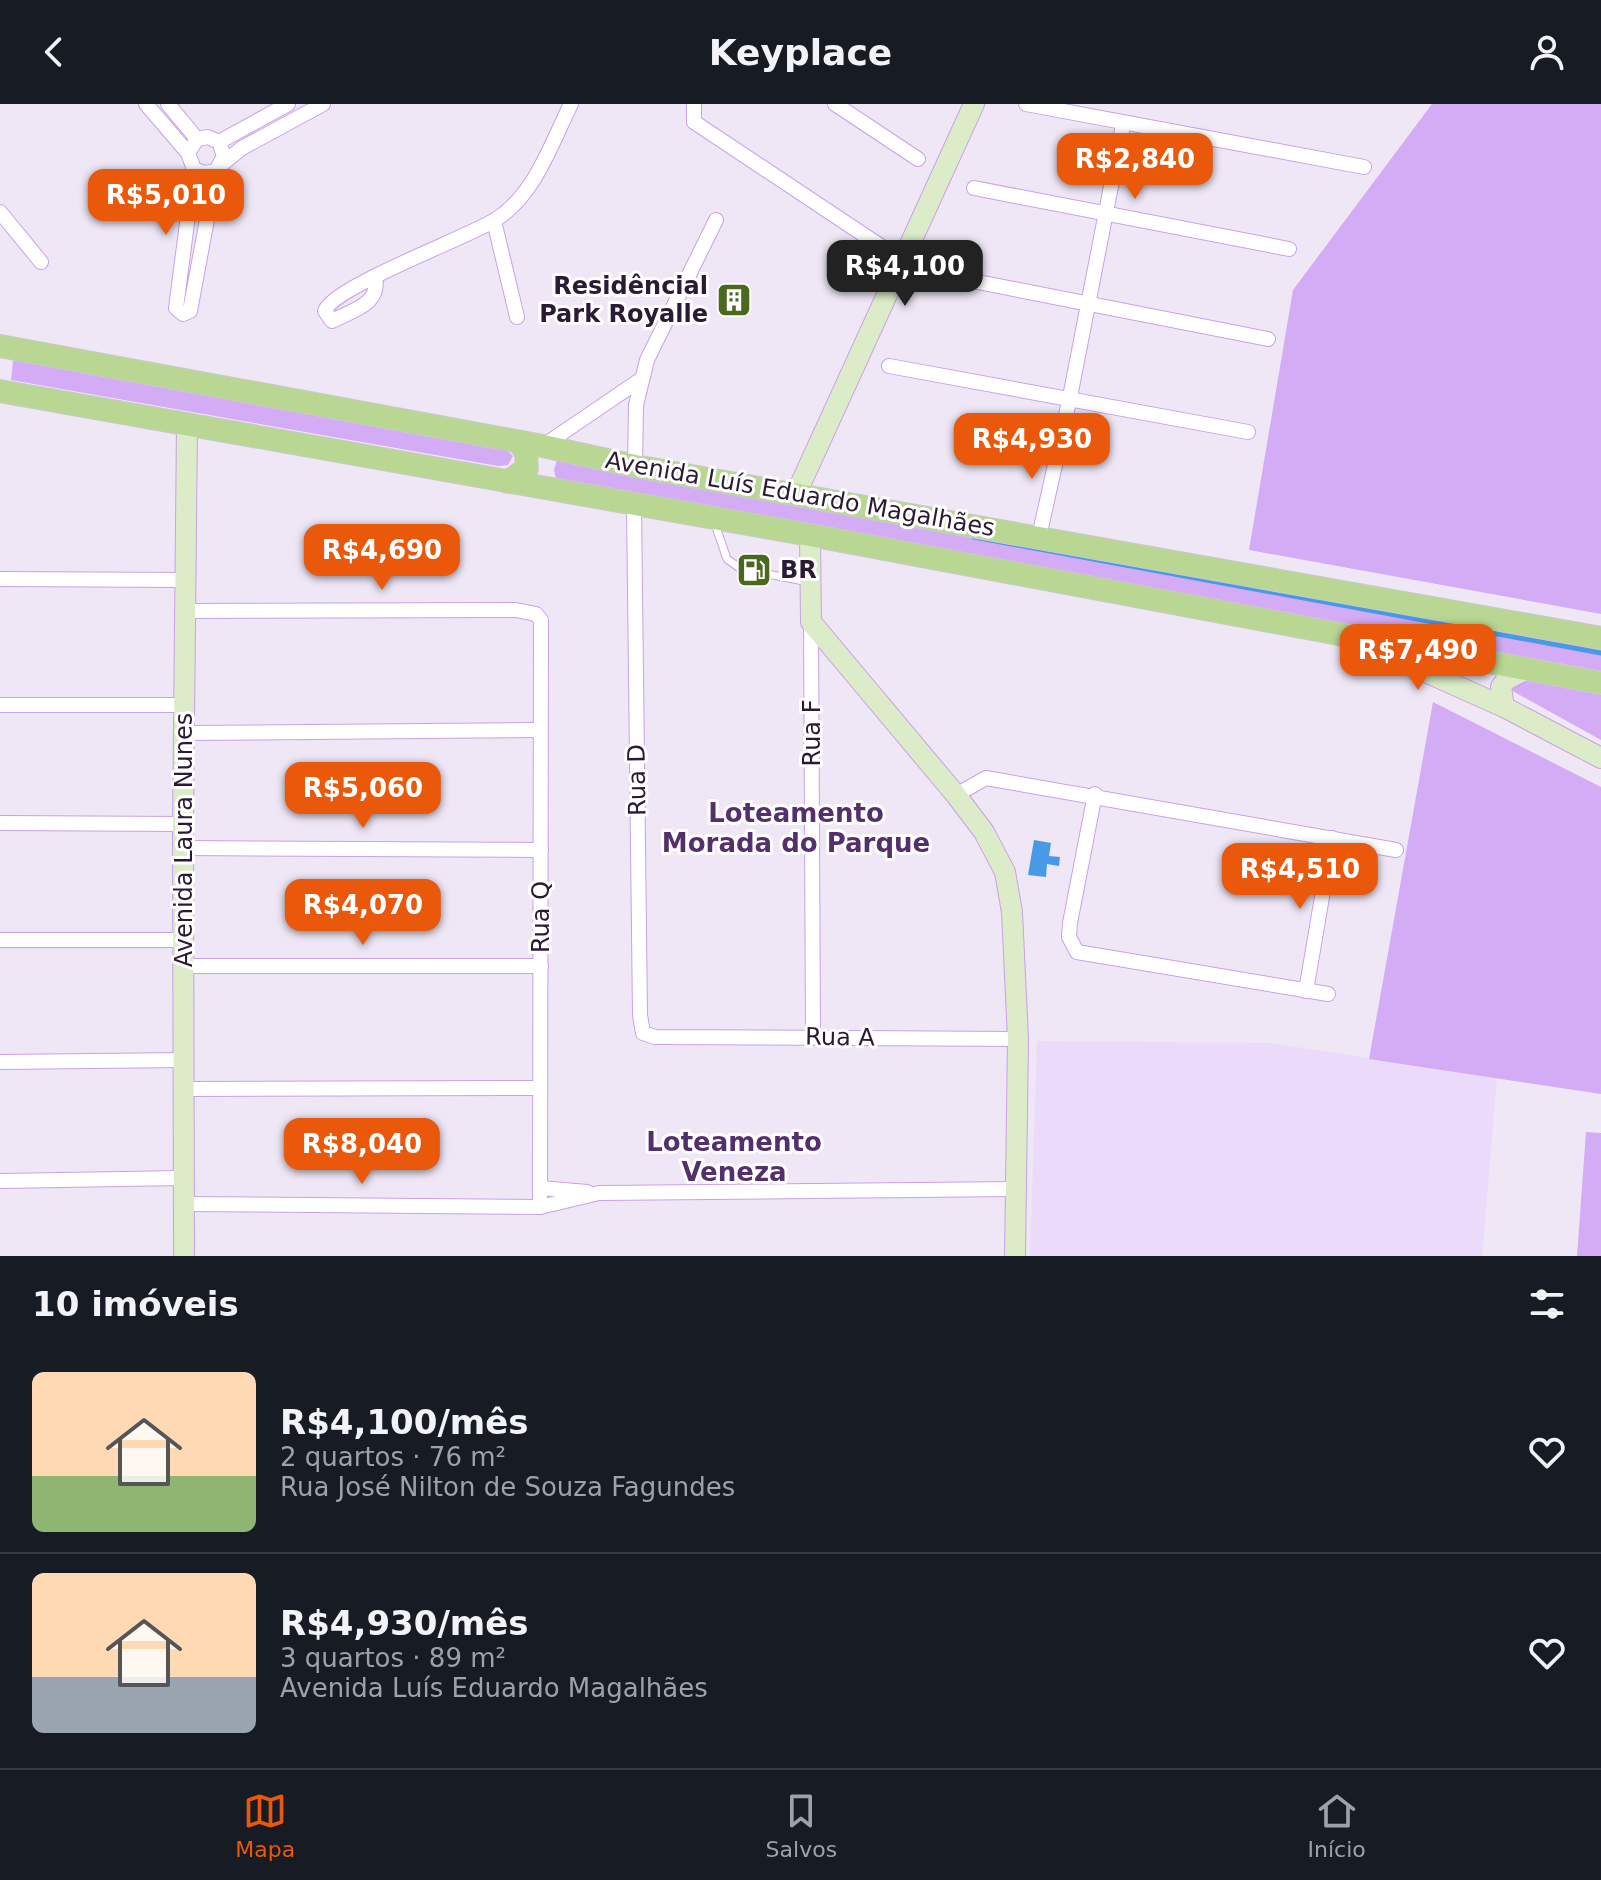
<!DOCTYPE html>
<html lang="pt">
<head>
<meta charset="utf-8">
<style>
	body { margin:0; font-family:"DejaVu Sans",sans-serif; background:#242831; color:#f1f3f6; height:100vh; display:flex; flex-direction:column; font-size:30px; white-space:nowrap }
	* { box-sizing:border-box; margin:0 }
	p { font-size:26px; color:#9ea1a6 }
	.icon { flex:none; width:44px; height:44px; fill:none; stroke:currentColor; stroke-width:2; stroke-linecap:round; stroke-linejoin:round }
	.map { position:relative; height:1152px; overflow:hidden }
	.side { display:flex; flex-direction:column; background:#171b24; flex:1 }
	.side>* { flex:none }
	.price { position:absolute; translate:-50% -68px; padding:0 18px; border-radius:16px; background:#ea580c; color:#fff; font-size:26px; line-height:52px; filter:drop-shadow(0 2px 4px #0008) }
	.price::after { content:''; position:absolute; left:50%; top:48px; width:24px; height:18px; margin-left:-12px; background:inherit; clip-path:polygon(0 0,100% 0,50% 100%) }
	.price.current { background:#222; color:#fff }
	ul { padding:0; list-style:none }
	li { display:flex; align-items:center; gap:24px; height:200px; padding:0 32px }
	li+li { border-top:2px solid #363941 }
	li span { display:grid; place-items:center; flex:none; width:224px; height:160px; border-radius:12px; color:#555 }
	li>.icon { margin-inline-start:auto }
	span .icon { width:96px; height:96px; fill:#fffc; stroke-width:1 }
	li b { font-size:34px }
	h2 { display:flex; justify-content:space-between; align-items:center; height:96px; padding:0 32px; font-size:34px }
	header { display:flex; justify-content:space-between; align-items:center; height:104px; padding:0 32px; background:#171b24; font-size:36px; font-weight:600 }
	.menu { display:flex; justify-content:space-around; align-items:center; height:112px; border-top:2px solid #363941; background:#171b24; font-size:22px; color:#9ea1a6 }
	.menu a { display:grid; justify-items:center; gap:4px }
	.menu .current { color:#ea580c }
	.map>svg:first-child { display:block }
</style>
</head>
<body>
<header><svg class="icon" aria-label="back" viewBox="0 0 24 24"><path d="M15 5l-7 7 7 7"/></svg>Keyplace<svg class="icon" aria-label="person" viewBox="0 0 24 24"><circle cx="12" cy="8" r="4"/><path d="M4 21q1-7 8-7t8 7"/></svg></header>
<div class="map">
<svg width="1601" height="1152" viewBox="0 0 1601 1152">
	<rect width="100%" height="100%" fill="#efe7f6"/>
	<!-- built -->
	<path fill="#ebdafa" d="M1037 937 1270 939 1497 974 1482 1152H1030Z"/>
	<!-- green -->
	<g fill="#d4abf5">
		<path d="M1432 0H1601V510L1249 446 1293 186Z"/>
		<path d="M24 251 504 344 513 352 508 361 498 362 11 276 13 257Z"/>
		<path d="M557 356 1601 538V567L556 375 554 366Z"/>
		<path d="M1523 573 1601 588V636L1509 585Z"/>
		<path d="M1433 598 1601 683V990L1369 955Z"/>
		<path d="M1586 1028 1601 1029V1152H1577Z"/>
	</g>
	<!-- water -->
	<path fill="#489ae7" d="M1034 736 1051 739 1049 752 1060 753 1059 762 1047 760 1046 773 1028 771Z"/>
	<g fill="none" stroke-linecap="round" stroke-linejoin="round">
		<!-- stream -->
		<path stroke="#489ae7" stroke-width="5" d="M974 433 1601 549"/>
		<!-- lane casing -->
		<g stroke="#c8a1e8" stroke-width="9">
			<path id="lane" d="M715 420 727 455 741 465 809 478"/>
		</g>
		<!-- street casing -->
		<g stroke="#c8a1e8" stroke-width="16">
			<g id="street">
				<path d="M146 0 188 49 194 65 205 69 216 67 224 52 219 38 208 33 197 35 188 49"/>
				<path d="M168 0 197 35"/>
				<path d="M694 0V18L882 143"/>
				<path d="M835 0 918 55"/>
				<path d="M1026 0 1364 63"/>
				<path d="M219 38 288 0"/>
				<path d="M222 60 242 44 323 0"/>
				<path d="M194 65 176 204 183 210 190 207 216 67"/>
				<path d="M974 84 1289 145"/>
				<path d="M0 108 41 158"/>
				<path d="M494 117 517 213"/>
				<path d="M932 169 1268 235"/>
				<path d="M375 173C381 200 353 206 332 217L325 207C331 184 468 133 495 116 535 91 551 40 571 0"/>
				<path d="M889 262 1248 328"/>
				<path d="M543 342 640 276"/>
				<path d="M635 362 636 301 647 256 716 116"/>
				<path d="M634 401 640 911 643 929 655 933 1018 935"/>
				<path d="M1039 433 1070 293 1123 21"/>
				<path d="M0 475 186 476"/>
				<path d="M186 507 516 506 536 510 541 516 540 1103"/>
				<path d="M811 518 813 932"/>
				<path d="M0 601H185"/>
				<path d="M185 629 540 626"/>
				<path d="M1095 690 1070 819 1069 833 1077 848 1328 890"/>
				<path d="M956 691 986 674 1396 746"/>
				<path d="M0 719 183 720"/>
				<path d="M184 744 541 746"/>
				<path d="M0 836H183"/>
				<path d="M184 862H541"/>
				<path d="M1306 887 1332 734"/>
				<path d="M0 958 184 956"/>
				<path d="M185 985 540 984"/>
				<path d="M0 1077 183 1074"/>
				<path d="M541 1084 587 1088"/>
				<path d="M184 1100 540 1103 599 1089 1017 1085"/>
			</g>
		</g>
		<!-- secondary casing -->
		<g stroke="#c8a1e8" stroke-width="22">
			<g id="secondary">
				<path d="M796 390 974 0"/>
				<path d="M810 431 811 518 956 691 984 728 1005 768 1012 808 1018 935 1015 1152"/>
				<path d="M1363 540 1504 603 1601 654"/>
				<path d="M1504 603 1501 583 1506 576 1525 566"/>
				<path d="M184 1152 183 720 187 321"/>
			</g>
		</g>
		<!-- primary casing -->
		<g stroke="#ccc8cf" stroke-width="24">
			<g id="primary">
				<path d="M0 242 543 342 635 362 1601 534"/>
				<path d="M0 287 810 431 1601 579"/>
				<path d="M508 378 527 364 526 350 520 338"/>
			</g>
		</g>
		<!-- lane -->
		<use href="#lane" stroke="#fff" stroke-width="7"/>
		<!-- street -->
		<use href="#street" stroke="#fff" stroke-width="14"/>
		<!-- secondary -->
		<use href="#secondary" stroke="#dcebc8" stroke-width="20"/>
		<!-- primary -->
		<use href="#primary" stroke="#b9d792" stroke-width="22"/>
	</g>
	<!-- icons -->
	<defs>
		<g id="building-square" transform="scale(1.8)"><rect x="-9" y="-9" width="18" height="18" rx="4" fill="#4a691f" stroke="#fff"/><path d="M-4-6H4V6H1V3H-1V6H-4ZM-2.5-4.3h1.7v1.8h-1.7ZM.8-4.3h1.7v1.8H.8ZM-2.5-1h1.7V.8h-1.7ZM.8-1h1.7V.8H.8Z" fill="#fff"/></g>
		<g id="fuel-square" transform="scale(1.8)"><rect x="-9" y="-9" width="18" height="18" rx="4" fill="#4a691f" stroke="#fff"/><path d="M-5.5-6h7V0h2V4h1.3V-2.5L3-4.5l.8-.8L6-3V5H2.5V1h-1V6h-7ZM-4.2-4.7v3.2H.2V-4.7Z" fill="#fff"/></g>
	</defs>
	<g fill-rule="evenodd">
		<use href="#building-square" x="734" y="196"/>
		<use href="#fuel-square" x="754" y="466"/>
	</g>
	<g text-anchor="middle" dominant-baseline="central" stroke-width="6" stroke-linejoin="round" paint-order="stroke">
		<!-- poi labels -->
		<g font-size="24" font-weight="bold" fill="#2a1a35" stroke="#fff" text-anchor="end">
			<text x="708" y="182">Residêncial<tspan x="708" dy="28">Park Royalle</tspan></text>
			<text x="780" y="466" text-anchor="start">BR</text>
		</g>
		<!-- street labels -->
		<g font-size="24" fill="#2a1a35" stroke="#fff">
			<text transform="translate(800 390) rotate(10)">Avenida Luís Eduardo Magalhães</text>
			<text transform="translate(812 629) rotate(-90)">Rua F</text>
			<text transform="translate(637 676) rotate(-91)">Rua D</text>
			<text transform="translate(184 736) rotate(-90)">Avenida Laura Nunes</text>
			<text transform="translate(541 813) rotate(-90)">Rua Q</text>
			<text transform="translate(840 933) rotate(1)">Rua A</text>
		</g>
		<!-- neighbourhood labels -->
		<g font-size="26" font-weight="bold" fill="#542f6d" stroke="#fff">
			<text x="796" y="709">Loteamento<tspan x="796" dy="30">Morada do Parque</tspan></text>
			<text x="734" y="1038">Loteamento<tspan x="734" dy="30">Veneza</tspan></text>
		</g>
	</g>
</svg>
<b class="price" style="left:1135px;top:97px">R$2,840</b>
<b class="price" style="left:166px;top:133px">R$5,010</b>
<b class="price current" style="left:905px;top:204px">R$4,100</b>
<b class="price" style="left:1032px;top:377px">R$4,930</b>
<b class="price" style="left:382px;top:488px">R$4,690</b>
<b class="price" style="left:1418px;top:588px">R$7,490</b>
<b class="price" style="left:363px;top:726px">R$5,060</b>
<b class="price" style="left:1300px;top:807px">R$4,510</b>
<b class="price" style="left:363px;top:843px">R$4,070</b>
<b class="price" style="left:362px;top:1082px">R$8,040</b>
</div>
<section class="side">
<h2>10 imóveis<svg class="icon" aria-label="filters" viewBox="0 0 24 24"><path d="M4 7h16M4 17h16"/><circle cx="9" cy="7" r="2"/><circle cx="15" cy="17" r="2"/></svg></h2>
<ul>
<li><span style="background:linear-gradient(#ffd9b3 65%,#8fb573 0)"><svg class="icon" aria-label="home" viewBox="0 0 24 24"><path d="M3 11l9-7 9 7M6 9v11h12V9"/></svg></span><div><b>R$4,100/mês</b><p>2 quartos · 76 m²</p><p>Rua José Nilton de Souza Fagundes</p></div><svg class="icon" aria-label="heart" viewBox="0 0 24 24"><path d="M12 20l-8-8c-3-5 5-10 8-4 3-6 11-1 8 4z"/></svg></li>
<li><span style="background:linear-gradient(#ffd9b3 65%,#9aa5b1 0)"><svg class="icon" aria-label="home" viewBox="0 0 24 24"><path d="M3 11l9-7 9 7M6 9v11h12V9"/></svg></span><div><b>R$4,930/mês</b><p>3 quartos · 89 m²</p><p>Avenida Luís Eduardo Magalhães</p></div><svg class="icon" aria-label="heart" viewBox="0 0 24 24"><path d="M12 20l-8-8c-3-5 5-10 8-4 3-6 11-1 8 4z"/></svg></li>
</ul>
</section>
<nav class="menu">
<a class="current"><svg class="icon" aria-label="map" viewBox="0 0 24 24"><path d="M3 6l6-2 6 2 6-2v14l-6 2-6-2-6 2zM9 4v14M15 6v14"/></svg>Mapa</a>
<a><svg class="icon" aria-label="saved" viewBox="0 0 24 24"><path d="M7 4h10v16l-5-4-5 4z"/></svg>Salvos</a>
<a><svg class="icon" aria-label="home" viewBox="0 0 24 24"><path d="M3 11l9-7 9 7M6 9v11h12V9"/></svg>Início</a>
</nav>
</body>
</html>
